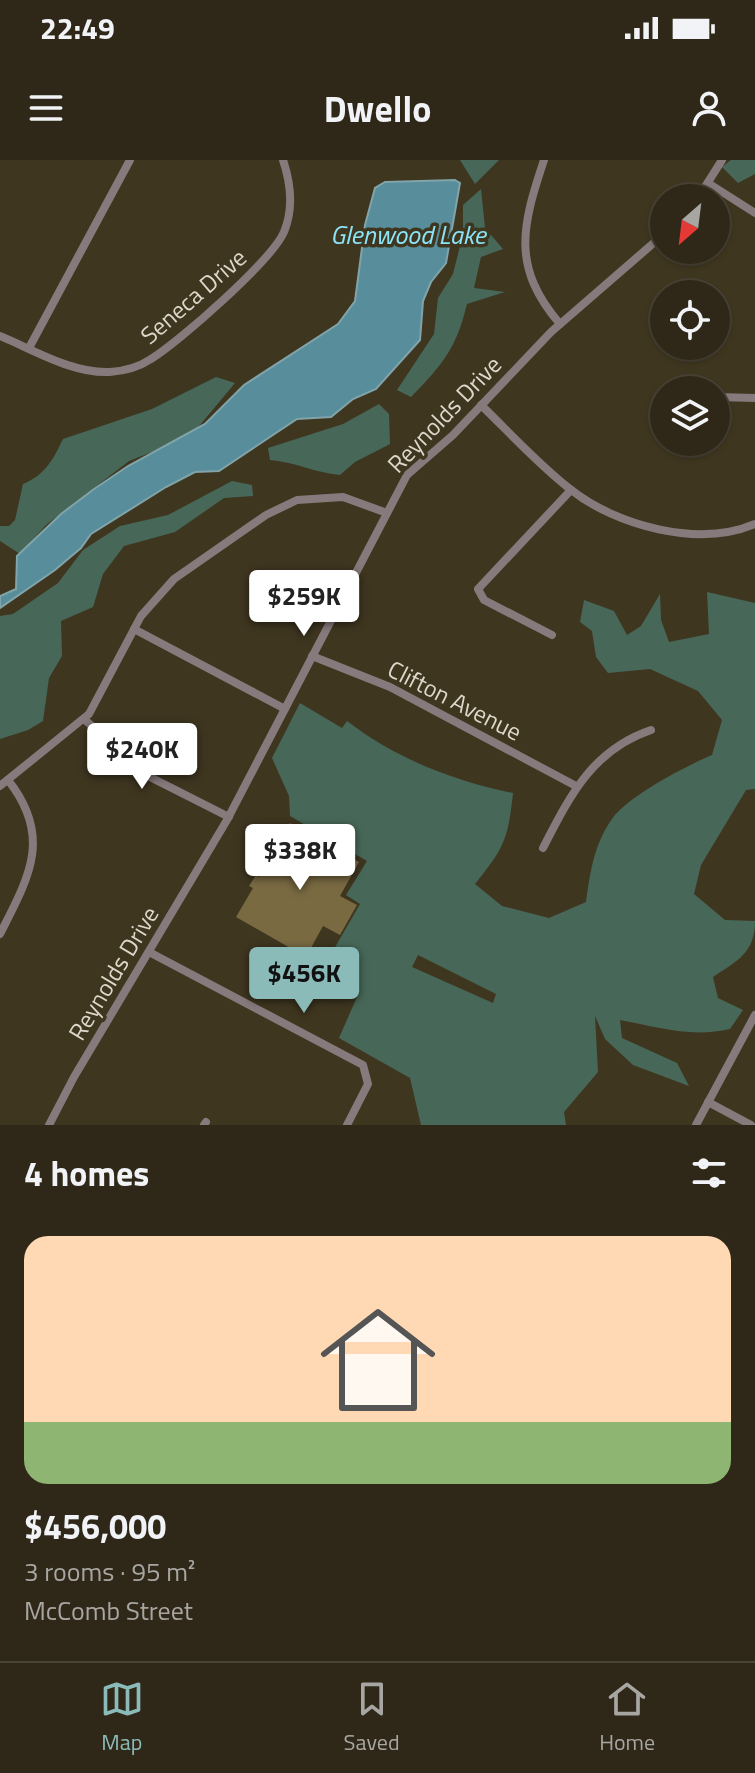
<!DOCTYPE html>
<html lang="en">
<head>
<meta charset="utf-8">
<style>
	body { margin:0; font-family:"Titillium Web",sans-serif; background:#373021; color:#f1f3f6; height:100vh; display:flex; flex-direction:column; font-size:30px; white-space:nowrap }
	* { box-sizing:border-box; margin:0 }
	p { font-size:26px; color:#a7a6a2 }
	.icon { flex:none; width:44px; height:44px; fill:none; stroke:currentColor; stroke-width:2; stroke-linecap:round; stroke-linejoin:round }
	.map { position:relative; height:965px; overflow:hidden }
	.panel { display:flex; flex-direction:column; background:#2f2818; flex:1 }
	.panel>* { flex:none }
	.needle { width:52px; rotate:208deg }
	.tools { position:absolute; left:650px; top:24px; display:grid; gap:16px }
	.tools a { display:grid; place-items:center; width:80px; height:80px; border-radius:50%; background:#2f2818; box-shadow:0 2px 6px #0004,0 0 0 2px #4a4437; font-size:40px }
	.price { position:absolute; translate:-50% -68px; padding:0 18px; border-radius:8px; background:#fff; color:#222; font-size:26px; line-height:52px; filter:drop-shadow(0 2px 4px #0008) }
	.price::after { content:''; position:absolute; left:50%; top:48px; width:24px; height:18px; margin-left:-12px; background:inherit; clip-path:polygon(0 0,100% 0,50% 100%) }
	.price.active { background:#8bbbb9; color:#111 }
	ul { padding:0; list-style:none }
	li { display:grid; align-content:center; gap:16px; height:424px; padding:0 24px }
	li+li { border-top:2px solid #4a4437 }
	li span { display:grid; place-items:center; height:248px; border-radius:24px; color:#555 }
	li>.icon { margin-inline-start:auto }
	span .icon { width:144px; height:144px; fill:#fffc; stroke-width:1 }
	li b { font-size:34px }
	h2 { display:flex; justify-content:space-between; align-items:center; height:96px; padding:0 24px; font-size:34px }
	.status { display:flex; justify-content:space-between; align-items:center; height:56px; padding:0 40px; background:#2f2818; direction:ltr }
	.status svg { height:22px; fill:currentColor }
	header { display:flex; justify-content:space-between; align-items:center; height:104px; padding:0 24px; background:#2f2818; font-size:36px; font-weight:700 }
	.dock { display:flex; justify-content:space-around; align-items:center; height:112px; border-top:2px solid #4a4437; background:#2f2818; font-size:22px; color:#a7a6a2 }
	.dock a { display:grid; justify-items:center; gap:4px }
	.dock .active { color:#8bbbb9 }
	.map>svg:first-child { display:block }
</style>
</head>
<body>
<div class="status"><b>22:49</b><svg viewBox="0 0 49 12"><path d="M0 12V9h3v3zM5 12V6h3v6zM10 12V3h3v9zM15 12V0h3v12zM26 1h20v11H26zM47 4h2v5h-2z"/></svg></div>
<header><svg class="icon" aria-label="menu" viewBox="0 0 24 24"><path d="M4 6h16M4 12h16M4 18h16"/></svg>Dwello<svg class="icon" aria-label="person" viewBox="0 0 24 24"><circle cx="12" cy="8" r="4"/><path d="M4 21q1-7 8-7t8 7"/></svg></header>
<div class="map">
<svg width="755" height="965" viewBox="0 0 755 965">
	<rect width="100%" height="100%" fill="#3f3620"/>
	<!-- green -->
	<g fill="#476858" fill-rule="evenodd">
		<path d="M460 0H499L475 24Z"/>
		<path d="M731 0H755V14L738 23 722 7Z"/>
		<path d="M481 29 485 68 503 89 481 97 474 128 505 132 467 144C456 189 443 204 411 237L397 230 434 174 438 138 453 114 463 74V45Z"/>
		<path d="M216 217 235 223 190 277 129 301 46 365 20 394 0 381V366H9L15 360 23 324C45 315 53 300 63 279L152 249Z"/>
		<path d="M379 244 389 254 390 284 355 302 340 315C315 313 296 302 270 300L268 288 343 264Z"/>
		<path d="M232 321 252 325 253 336 224 338 175 372 124 386 103 414 93 447 61 461 62 496 49 518 43 561 28 570 0 579V456L13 454 58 423 83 390 120 366 168 355Z"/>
		<path d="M707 432 755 443V629L746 630 701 705 694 734 725 760 755 761C755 793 737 801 713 817L718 838 743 850 730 869C692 878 657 867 620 860L622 878 677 903 689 926 633 905 605 879 595 856 598 912 564 952 566 965H421L410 918 339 878 357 837 319 815 360 744 346 735 367 701 290 656 289 636 272 598 300 543 342 568 347 561C395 598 453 621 513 633 508 680 504 688 475 724L502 746 549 758 586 742C590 713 594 684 612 659 628 636 686 606 712 595L722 560 698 531 650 509 608 513 596 497 592 471 580 462 584 440 614 451 627 475 641 466 660 434 661 460 669 482 709 474ZM418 795 496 834 493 843 412 807Z"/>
	</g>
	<!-- water -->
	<path fill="#588e9b" stroke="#80a4a9" stroke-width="2" d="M455 20 460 23 446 103 431 122 423 141 420 180 376 229 353 239 331 257 297 259 219 311 195 312 166 327 91 374 81 388 55 410 0 448V436L16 429 17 396 61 354 94 329 128 306 205 264 244 225 338 164 355 141 365 65 375 28 385 22Z"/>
	<!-- building -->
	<path fill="#796a42" d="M290 663 359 702 340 736 357 745 340 775 323 766 306 797 236 757 253 728 249 726 256 715 259 717Z"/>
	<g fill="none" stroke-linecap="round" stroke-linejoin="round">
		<!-- street -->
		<g stroke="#877a7c" stroke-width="8">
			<path d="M544 0C522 66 511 107 560 164"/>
			<path d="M708 23 755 53"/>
			<path d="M698 38 722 0"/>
			<path d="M0 176C34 190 73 214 110 212 124 211 139 207 151 199 179 182 272 100 284 72 294 48 291 24 283 0"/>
			<path d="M29 188 130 0"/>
			<path d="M716 237 755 238"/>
			<path d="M659 244 664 240"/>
			<path d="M481 245C510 273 538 304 570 329 616 366 699 388 755 364"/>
			<path d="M134 469 285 549"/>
			<path d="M552 475 484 440 478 429 571 330"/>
			<path d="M312 496 390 527 576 626"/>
			<path d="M84 559 146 615 229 657"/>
			<path d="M0 626 89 554 141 456 174 419 266 355 297 340 343 337 387 353"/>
			<path d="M543 688C570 636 592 590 651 570"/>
			<path d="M0 774C29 717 53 677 8 620"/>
			<path d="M149 792 363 905 368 924 347 965"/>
			<path d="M708 942 751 965"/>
			<path d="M49 965 74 917 227 660 407 315 453 275 551 172 664 74"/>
			<path d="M204 965 206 962"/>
			<path d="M696 965 755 855"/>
		</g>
	</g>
	<g text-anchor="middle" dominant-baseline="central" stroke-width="7" stroke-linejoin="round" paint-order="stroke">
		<!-- street labels -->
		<g font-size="24" fill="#ddd8ca" stroke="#3f3620">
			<text transform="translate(193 136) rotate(-41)">Seneca Drive</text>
			<text transform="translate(444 254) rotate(-46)">Reynolds Drive</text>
			<text transform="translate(455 540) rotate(27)">Clifton Avenue</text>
			<text transform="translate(113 813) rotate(-59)">Reynolds Drive</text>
		</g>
		<!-- water labels -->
		<g font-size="26" font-style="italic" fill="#8be4f9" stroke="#3f3620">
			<text x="408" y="74">Glenwood Lake</text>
		</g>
	</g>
</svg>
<div class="tools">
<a><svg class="needle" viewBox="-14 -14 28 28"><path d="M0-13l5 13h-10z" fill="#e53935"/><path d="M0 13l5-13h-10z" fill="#a7a6a2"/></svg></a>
<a><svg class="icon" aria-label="locate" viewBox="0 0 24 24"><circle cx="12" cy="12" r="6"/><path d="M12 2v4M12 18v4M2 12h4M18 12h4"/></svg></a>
<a><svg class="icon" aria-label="layers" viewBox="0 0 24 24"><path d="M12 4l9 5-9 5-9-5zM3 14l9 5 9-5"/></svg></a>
</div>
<b class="price" style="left:304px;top:478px">$259K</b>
<b class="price" style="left:142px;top:631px">$240K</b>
<b class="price" style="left:300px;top:732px">$338K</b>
<b class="price active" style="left:304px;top:855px">$456K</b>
</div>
<section class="panel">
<h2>4 homes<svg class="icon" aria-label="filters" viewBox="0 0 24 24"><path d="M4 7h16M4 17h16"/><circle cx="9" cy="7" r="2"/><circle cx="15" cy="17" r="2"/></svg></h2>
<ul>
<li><span style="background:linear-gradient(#ffd9b3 75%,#8fb573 0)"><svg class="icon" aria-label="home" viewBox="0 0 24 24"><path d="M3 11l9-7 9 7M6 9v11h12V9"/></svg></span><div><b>$456,000</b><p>3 rooms · 95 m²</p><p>McComb Street</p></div></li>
</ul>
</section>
<nav class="dock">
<a class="active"><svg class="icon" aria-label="map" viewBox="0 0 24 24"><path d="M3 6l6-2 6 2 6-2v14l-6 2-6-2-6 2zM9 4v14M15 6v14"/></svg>Map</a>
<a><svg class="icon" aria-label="saved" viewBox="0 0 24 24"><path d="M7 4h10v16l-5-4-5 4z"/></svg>Saved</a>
<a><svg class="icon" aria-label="home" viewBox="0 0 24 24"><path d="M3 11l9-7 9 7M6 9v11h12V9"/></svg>Home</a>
</nav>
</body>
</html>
